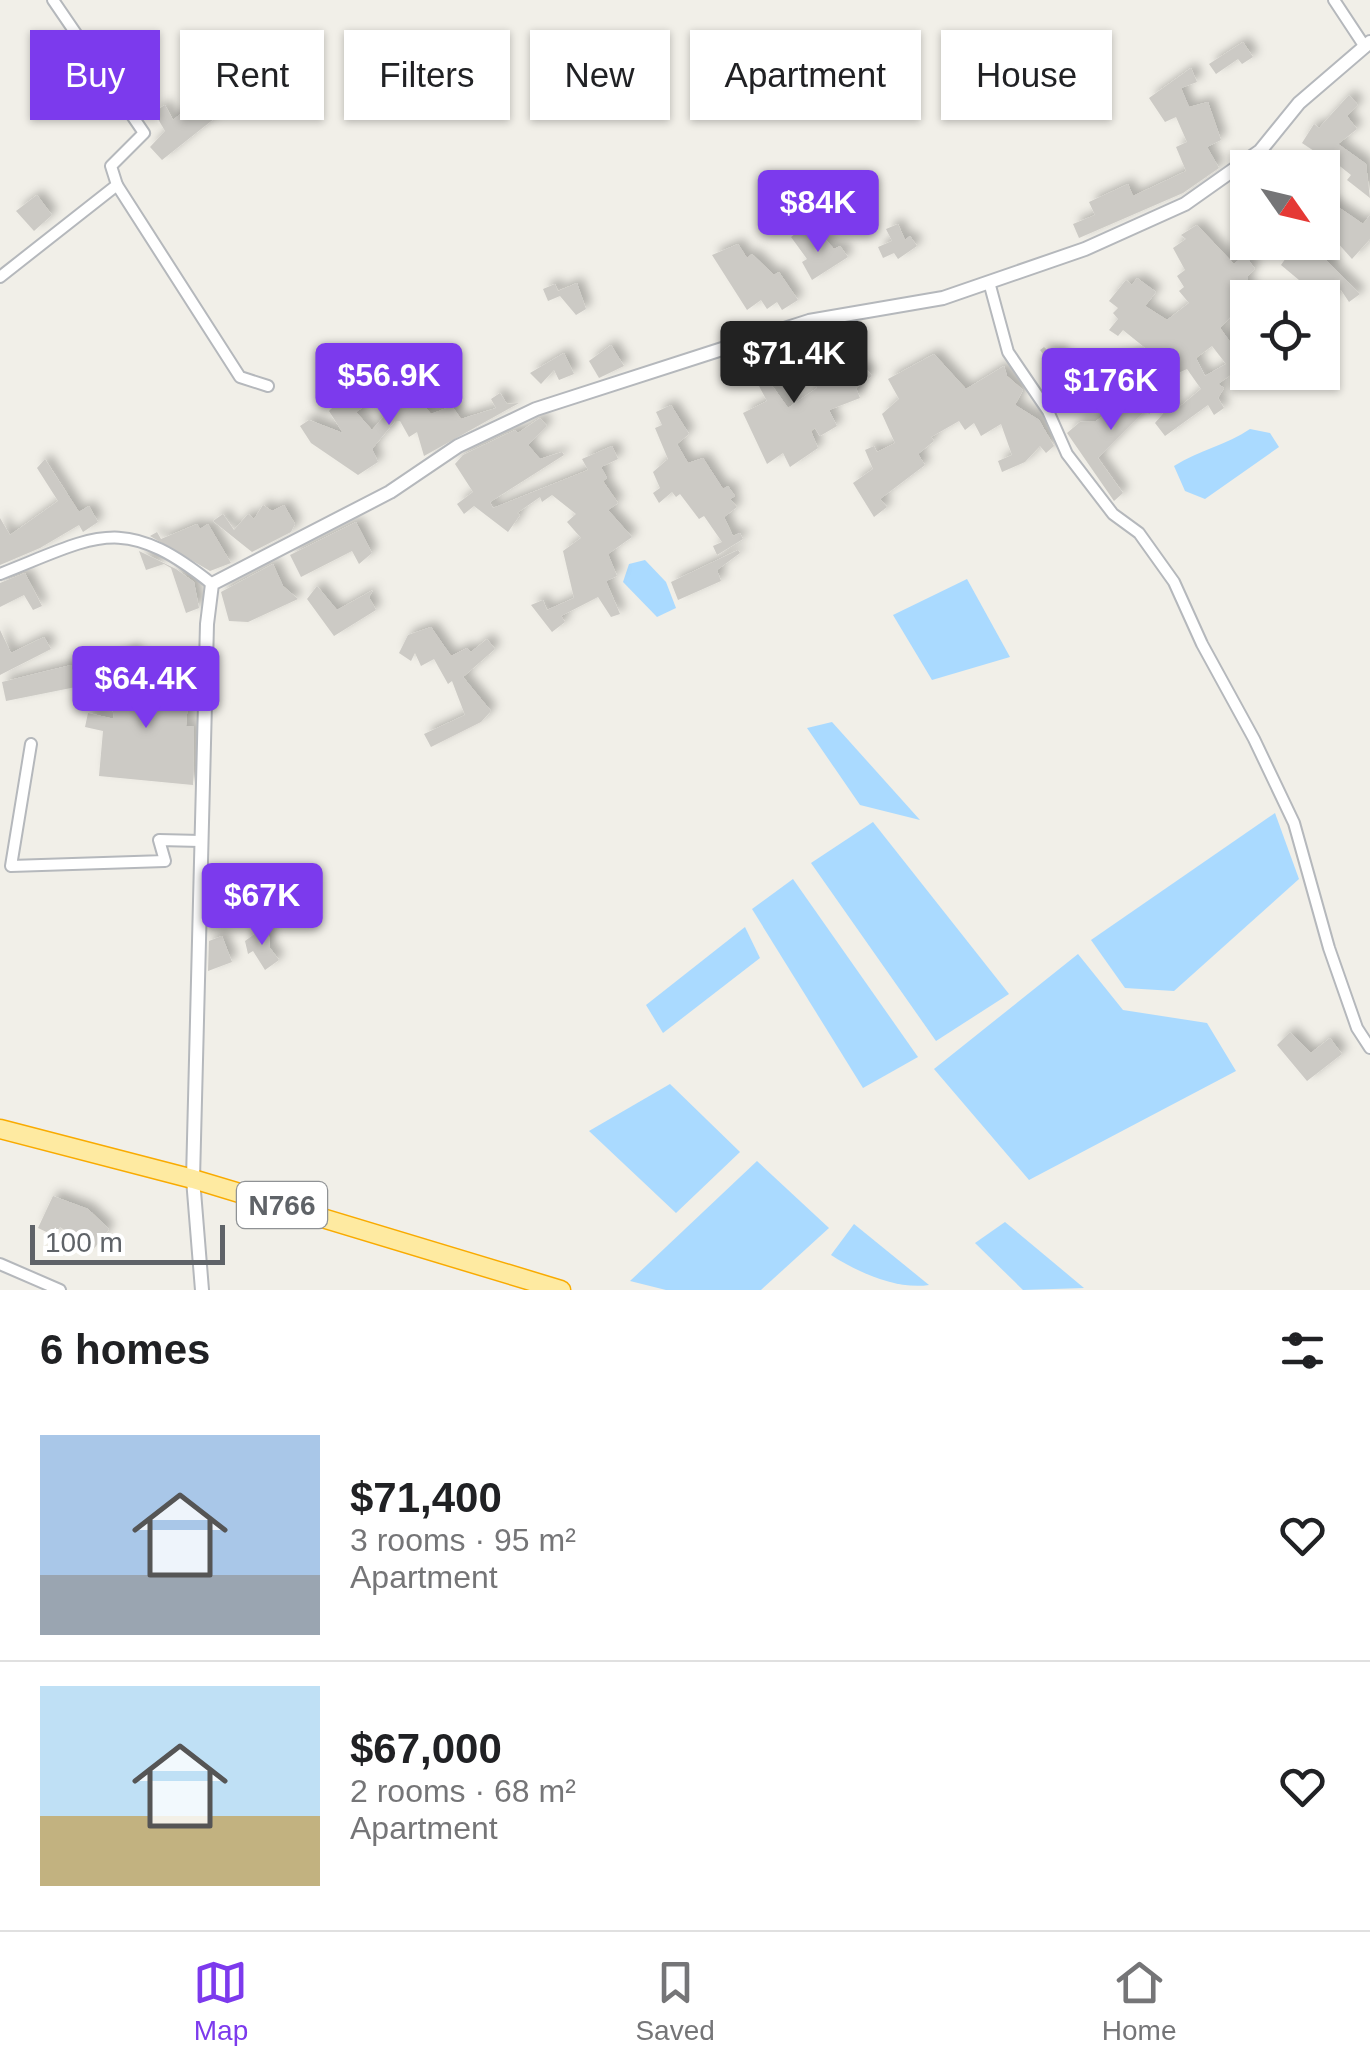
<!DOCTYPE html>
<html lang="en">
<head>
<meta charset="utf-8">
<style>
	body { margin:0; font-family:Helvetica,sans-serif; background:#f6f6f6; color:#202124; height:100vh; display:flex; flex-direction:column; font-size:38px; white-space:nowrap }
	* { box-sizing:border-box; margin:0 }
	p { font-size:32px; color:#757577 }
	.icon { flex:none; width:55px; height:55px; fill:none; stroke:currentColor; stroke-width:2; stroke-linecap:round; stroke-linejoin:round }
	.map { position:relative; height:1290px; overflow:hidden }
	.panel { display:flex; flex-direction:column; background:#fff; flex:1 }
	.panel>* { flex:none }
	.banner { position:absolute; left:30px; top:30px; width:1310px; height:90px; display:flex; gap:20px }
	.needle { width:65px; rotate:124deg }
	.buttons { position:absolute; left:1230px; top:150px; display:grid; gap:20px }
	.buttons a { display:grid; place-items:center; width:110px; height:110px; border-radius:0px; background:#fff; box-shadow:0 2px 8px #0004; font-size:50px }
	.scale { position:absolute; left:30px; bottom:25px; width:195px; box-sizing:border-box; padding-left:10px; border:5px solid #5f6368; border-top:0; font-size:28px; line-height:35px; white-space:nowrap; color:#5f6368; -webkit-text-stroke:8px #fff; paint-order:stroke }
	.price { position:absolute; translate:-50% -85px; padding:0 22px; border-radius:10px; background:#7c3aed; color:#fff; font-size:32px; line-height:65px; filter:drop-shadow(0 2px 5px #0008) }
	.price::after { content:''; position:absolute; left:50%; top:60px; width:30px; height:22px; margin-left:-15px; background:inherit; clip-path:polygon(0 0,100% 0,50% 100%) }
	.price.on { background:#222; color:#fff }
	ul { padding:0; list-style:none }
	li { display:flex; align-items:center; gap:30px; height:250px; padding:0 40px }
	li+li { border-top:2px solid #e0e0e0 }
	li span { display:grid; place-items:center; flex:none; width:280px; height:200px; border-radius:0px; color:#555 }
	li>.icon { margin-inline-start:auto }
	span .icon { width:120px; height:120px; fill:#fffc; stroke-width:1 }
	li b { font-size:42px }
	h2 { display:flex; justify-content:space-between; align-items:center; height:120px; padding:0 40px; font-size:42px }
	.chip { padding:0 35px; border-radius:0px; background:#fff; box-shadow:0 2px 8px #0004; font-size:35px; line-height:90px }
	.chip.on { background:#7c3aed; color:#fff }
	.menu { display:flex; justify-content:space-around; align-items:center; height:140px; border-top:2px solid #e0e0e0; background:#fff; font-size:28px; color:#757577 }
	.menu a { display:grid; justify-items:center; gap:5px }
	.menu .on { color:#7c3aed }
	.map>svg:first-child { display:block }
</style>
</head>
<body>
<div class="map">
<svg width="1370" height="1290" viewBox="0 0 1370 1290">
	<defs>
		<filter id="shadow"><feDropShadow dx="6" dy="-6" stdDeviation="5" flood-color="#0004"/></filter>
	</defs>
	<rect width="100%" height="100%" fill="#f1efe8"/>
	<!-- water -->
	<g fill="#aadaff">
		<path d="M1250 429 1270 433 1279 447 1205 499 1185 491 1174 466C1199 450 1227 445 1250 429Z"/>
		<path d="M645 560 666 582 676 608 657 617 623 582 629 564Z"/>
		<path d="M967 579 1010 657 932 680 893 615Z"/>
		<path d="M832 722 920 820 860 805 807 728Z"/>
		<path d="M1275 813 1299 879 1174 991 1125 988 1091 940Z"/>
		<path d="M873 822 1009 994 936 1041 811 863Z"/>
		<path d="M793 879 918 1057 863 1088 752 909Z"/>
		<path d="M745 927 760 958 663 1033 646 1005Z"/>
		<path d="M1078 954 1123 1010 1207 1023 1236 1071 1029 1180 934 1069Z"/>
		<path d="M670 1084 740 1152 676 1213 589 1131Z"/>
		<path d="M757 1161 829 1228 761 1290H666L630 1281Z"/>
		<path d="M1005 1222 1084 1288 1023 1290 975 1243Z"/>
		<path d="M854 1224 929 1285C897 1290 857 1272 831 1255Z"/>
	</g>
	<!-- building -->
	<g fill="#cccac5" fill-rule="evenodd" filter="url(#shadow)">
		<path d="M1243 42 1253 57 1242 64 1238 59 1216 74 1209 64Z"/>
		<path d="M1191 68 1197 82 1181 88 1189 107 1208 102 1221 140 1207 147 1219 168 1183 193 1079 238 1073 224 1095 215 1089 202 1128 184 1133 196 1186 171 1176 147 1187 142 1176 117 1165 122 1149 98Z"/>
		<path d="M205 72 214 88 224 82 239 99 162 160 150 147 165 131 154 112 165 105 173 120 200 98 190 81Z"/>
		<path d="M1349 95 1358 105 1347 116 1357 129 1338 144 1366 164 1370 198 1347 180 1351 175 1336 163 1322 179V168H1311L1320 155 1302 143 1314 124 1319 128Z"/>
		<path d="M37 195 52 215 34 231 16 211Z"/>
		<path d="M1322 196 1363 224 1370 215V239L1352 259 1336 241 1323 257 1360 294 1349 302 1341 290 1329 302 1325 298H1295L1305 285 1281 265 1297 242H1322Z"/>
		<path d="M898 224 905 240 910 236 917 246 898 259 894 253 883 258 878 247 892 241 886 229Z"/>
		<path d="M1197 225 1234 264 1245 255 1255 269 1248 276V288L1258 298H1248L1220 328 1233 346 1230 362 1236 371 1218 384 1224 388 1218 398 1224 408 1214 415 1208 405 1165 436 1155 423 1167 409 1171 414 1201 389 1187 369 1169 377 1163 369 1153 381 1108 394 1096 365 1149 351 1123 330 1118 336 1109 330 1118 319 1113 313 1118 308 1109 301 1126 280 1132 285 1137 278 1156 292 1145 306 1167 320 1189 303 1179 291 1184 287 1177 276 1185 270 1173 248 1186 239 1181 235ZM1212 346 1226 364 1205 376 1196 358Z"/>
		<path d="M803 228 815 248 825 239 834 249 840 246 848 257 812 280 802 262 807 259 791 237Z"/>
		<path d="M738 244 747 258 752 254 774 275 779 272 798 300 782 310 777 302 767 309 761 300 747 310 712 255Z"/>
		<path d="M577 283 586 309 576 315 560 296 548 301 543 289 555 284 558 291Z"/>
		<path d="M779 341 792 372 771 384 788 408 817 388 815 384 843 372 846 378 863 365 872 376 856 388 860 398 829 410 837 426 820 436 815 428 811 431 818 448 790 467 783 453 767 464 743 413 767 401 744 358 746 352Z"/>
		<path d="M611 345 624 366 599 378 589 361Z"/>
		<path d="M1044 347 1051 353 1058 349 1066 359 1061 362 1079 378 1072 385 1083 399 1072 409 1052 389 1062 379 1040 350Z"/>
		<path d="M564 353 574 374 559 380 554 370 541 384 530 373Z"/>
		<path d="M934 354 966 389 1004 366 1007 376 1023 390 1015 405 1039 420 1054 446 1046 453 1040 446 1025 462 1002 472 998 461 1012 455 1001 424 981 436 974 423 965 430 959 421 931 437 934 441 918 454 925 465 880 499 887 507 874 517 853 483 873 469 865 450 874 446 877 452 895 443 882 414 899 399 888 379Z"/>
		<path d="M357 381 380 396 356 412 372 430 398 400 403 409 419 399 431 414 452 406 461 419 496 408 491 399 500 393 507 404 519 403 424 456 417 432 409 437 400 421H395L372 449 378 462 358 475 311 443 300 426 309 420 343 433 329 411 337 403 340 406Z"/>
		<path d="M1149 384 1163 402 1149 414 1146 410 1098 458 1123 493 1114 501 1067 433 1080 422 1096 421Z"/>
		<path d="M671 405 689 434 677 444 688 463 703 458 723 489 728 486 735 496 730 499 737 507 724 517 733 536 740 533 743 539 717 555 713 546 722 542 704 516 699 519 680 494 676 497 672 492 659 503 653 493 660 488 653 472 668 459 655 428 662 425 656 412Z"/>
		<path d="M540 418 547 426 528 445 540 459 562 452 564 455 490 502 493 508 588 470 582 459 612 446 618 459 601 467 607 478 603 481 618 503 608 510 632 537 608 554 617 576 606 581 620 614 611 617 598 597 561 616 565 622 552 632 531 605 543 600 547 610 574 598 563 551 581 538 567 522 576 514 552 495 542 502 540 497 517 513 520 515 508 532 474 506 464 514 457 504 473 492 455 464 463 455 515 430 518 433Z"/>
		<path d="M45 459 79 512 89 506 98 522 83 532 79 525 40 548 0 565V518L10 535 58 501 37 468Z"/>
		<path d="M263 505 272 511 284 505 295 524 291 532 252 552 213 521 223 514 234 530 248 514 254 519Z"/>
		<path d="M356 522 372 553 359 564 352 551 301 577 290 555Z"/>
		<path d="M197 524 200 529 208 524 231 563 210 571 150 536 157 532 161 539Z"/>
		<path d="M738 550 740 553 717 570 721 581 678 600 671 582Z"/>
		<path d="M139 551 176 569 194 582 199 608 186 613 171 568 164 564 146 570Z"/>
		<path d="M273 564 283 586 298 599 248 622 229 621 221 592Z"/>
		<path d="M25 573 42 606 33 610 24 595 0 607V583Z"/>
		<path d="M317 586 337 610 373 590 369 597 376 610 334 636 307 599Z"/>
		<path d="M431 627 451 656 467 648 471 652 487 639 495 649 463 677 491 711 481 722 431 747 424 734 465 715 452 681 448 684 434 659 421 666 415 653 411 661 399 653 408 635Z"/>
		<path d="M0 630 11 653 44 637 51 649 0 675Z"/>
		<path d="M134 648 140 674H166L158 685 177 686 176 704 188 702 186 726 194 727 193 785 99 776 103 731 85 727 88 713 114 719 111 698 132 695 128 667 120 672 113 660Z"/>
		<path d="M71 665 76 687 6 701 2 682Z"/>
		<path d="M264 880 265 897 259 898 258 920 246 919 248 899 224 904 225 883Z"/>
		<path d="M268 924 270 948 279 960 265 970 253 951 248 954 245 941Z"/>
		<path d="M222 936 232 962 208 971 209 941Z"/>
		<path d="M1290 1032 1311 1053 1330 1038 1342 1054 1307 1081 1277 1045Z"/>
		<path d="M53 1196 88 1209 109 1229 93 1250 60 1227 55 1236 38 1228Z"/>
	</g>
	<g fill="none" stroke-linecap="round" stroke-linejoin="round">
		<!-- minor casing -->
		<g stroke="#b5b8bc" stroke-width="14">
			<g id="minor">
				<path d="M1334 0 1365 47"/>
				<path d="M117 185 240 377 268 386"/>
				<path d="M0 277 117 185 111 166 144 133 53 0"/>
				<path d="M989 282 1008 352 1048 411 1067 454 1113 514 1139 533 1174 582 1202 644 1254 739 1294 823 1329 948 1357 1028 1370 1048"/>
				<path d="M0 574C97 536 122 512 212 584"/>
				<path d="M31 744 11 866 165 861 159 840 201 841"/>
				<path d="M0 1264 60 1290"/>
			</g>
		</g>
		<!-- tertiary casing -->
		<g stroke="#b5b8bc" stroke-width="16">
			<path id="tertiary" d="M202 1290 193 1179 207 624 212 584 390 492 458 446 536 409 809 321 943 298 1085 249 1185 204 1260 151 1299 103 1370 42"/>
		</g>
		<!-- trunk casing -->
		<g stroke="#f9ab00" stroke-width="21">
			<path id="trunk" d="M0 1129 193 1179 561 1290"/>
		</g>
		<!-- minor -->
		<use href="#minor" stroke="#fff" stroke-width="10"/>
		<!-- tertiary -->
		<use href="#tertiary" stroke="#fff" stroke-width="12"/>
		<!-- trunk -->
		<use href="#trunk" stroke="#feeaa1" stroke-width="18"/>
	</g>
	<g text-anchor="middle" dominant-baseline="central" stroke-width="8" stroke-linejoin="round" paint-order="stroke">
		<!-- shield labels -->
		<rect fill="#fff" stroke="#8f9295" stroke-width="2.5" x="237" y="1182" width="90" height="46" rx="8"/>
		<g font-size="28" font-weight="bold" fill="#5f6368">
			<text x="282" y="1205">N766</text>
		</g>
	</g>
</svg>
<div class="buttons">
<a><svg class="needle" viewBox="-14 -14 28 28"><path d="M0-13l5 13h-10z" fill="#e53935"/><path d="M0 13l5-13h-10z" fill="#757577"/></svg></a>
<a><svg class="icon" aria-label="locate" viewBox="0 0 24 24"><circle cx="12" cy="12" r="6"/><path d="M12 2v4M12 18v4M2 12h4M18 12h4"/></svg></a>
</div>
<div class="scale">100 m</div>
<b class="price" style="left:818px;top:255px">$84K</b>
<b class="price on" style="left:794px;top:406px">$71.4K</b>
<b class="price" style="left:389px;top:428px">$56.9K</b>
<b class="price" style="left:1111px;top:433px">$176K</b>
<b class="price" style="left:146px;top:731px">$64.4K</b>
<b class="price" style="left:262px;top:948px">$67K</b>
<div class="banner">
<a class="chip on">Buy</a>
<a class="chip">Rent</a>
<a class="chip">Filters</a>
<a class="chip">New</a>
<a class="chip">Apartment</a>
<a class="chip">House</a>
</div>
</div>
<section class="panel">
<h2>6 homes<svg class="icon" aria-label="filters" viewBox="0 0 24 24"><path d="M4 7h16M4 17h16"/><circle cx="9" cy="7" r="2"/><circle cx="15" cy="17" r="2"/></svg></h2>
<ul>
<li><span style="background:linear-gradient(#a9c7e8 70%,#9aa5b1 0)"><svg class="icon" aria-label="home" viewBox="0 0 24 24"><path d="M3 11l9-7 9 7M6 9v11h12V9"/></svg></span><div><b>$71,400</b><p>3 rooms · 95 m²</p><p>Apartment</p></div><svg class="icon" aria-label="heart" viewBox="0 0 24 24"><path d="M12 20l-8-8c-3-5 5-10 8-4 3-6 11-1 8 4z"/></svg></li>
<li><span style="background:linear-gradient(#bfe0f5 65%,#c2b280 0)"><svg class="icon" aria-label="home" viewBox="0 0 24 24"><path d="M3 11l9-7 9 7M6 9v11h12V9"/></svg></span><div><b>$67,000</b><p>2 rooms · 68 m²</p><p>Apartment</p></div><svg class="icon" aria-label="heart" viewBox="0 0 24 24"><path d="M12 20l-8-8c-3-5 5-10 8-4 3-6 11-1 8 4z"/></svg></li>
</ul>
</section>
<nav class="menu">
<a class="on"><svg class="icon" aria-label="map" viewBox="0 0 24 24"><path d="M3 6l6-2 6 2 6-2v14l-6 2-6-2-6 2zM9 4v14M15 6v14"/></svg>Map</a>
<a><svg class="icon" aria-label="saved" viewBox="0 0 24 24"><path d="M7 4h10v16l-5-4-5 4z"/></svg>Saved</a>
<a><svg class="icon" aria-label="home" viewBox="0 0 24 24"><path d="M3 11l9-7 9 7M6 9v11h12V9"/></svg>Home</a>
</nav>
</body>
</html>
